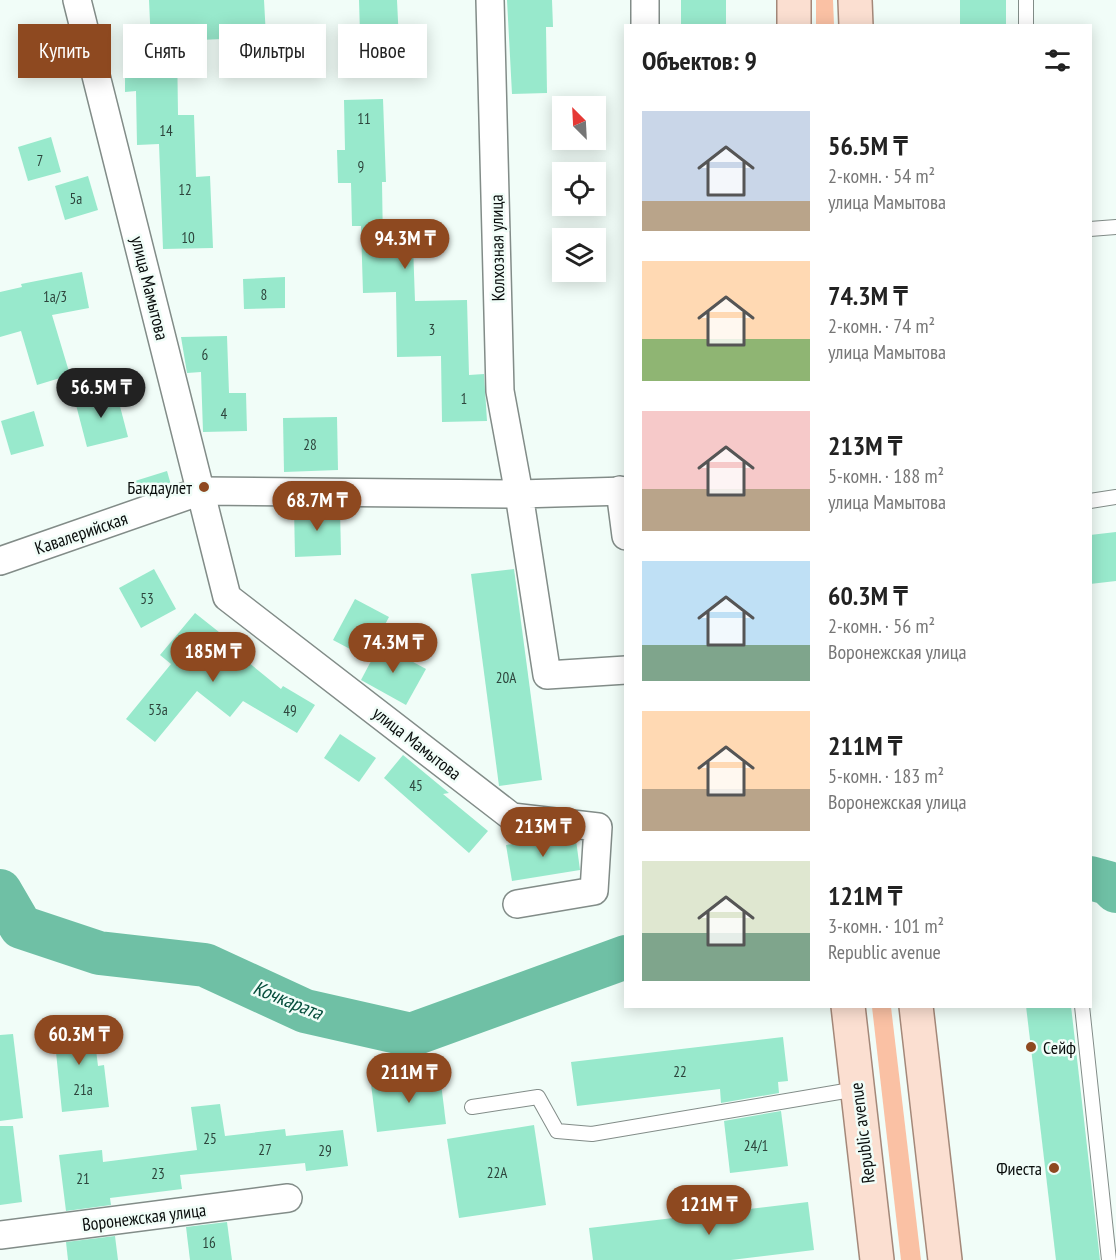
<!DOCTYPE html>
<html lang="ru">
<head>
<meta charset="utf-8">
<style>
	body { margin:0; font-family:"PT Sans Narrow",sans-serif; background:#f6f6f6; color:#222; height:100vh; display:flex; flex-direction:column; font-size:22px; white-space:nowrap }
	* { box-sizing:border-box; margin:0 }
	p { font-size:20px; color:#767676 }
	.icon { flex:none; width:33px; height:33px; fill:none; stroke:currentColor; stroke-width:2; stroke-linecap:round; stroke-linejoin:round }
	.map { position:relative; flex:1; overflow:hidden }
	.sheet { position:absolute; left:624px; top:24px; width:468px; height:984px; display:flex; flex-direction:column; background:#fff; border-radius:0px; box-shadow:0 3px 15px #0003 }
	.sheet>* { flex:none }
	.banner { position:absolute; left:18px; top:24px; width:516px; height:54px; display:flex; gap:12px }
	.needle { width:39px; rotate:336deg }
	.buttons { position:absolute; left:552px; top:96px; display:grid; gap:12px }
	.buttons a { display:grid; place-items:center; width:54px; height:54px; border-radius:0px; background:#fff; box-shadow:0 3px 15px #0003; font-size:30px }
	.price { position:absolute; translate:-50% -51px; padding:0 14px; border-radius:21px; background:#8e4920; color:#fff; font-size:20px; line-height:39px; filter:drop-shadow(0 2px 3px #0008) }
	.price::after { content:''; position:absolute; left:50%; top:36px; width:18px; height:14px; margin-left:-9px; background:inherit; clip-path:polygon(0 0,100% 0,50% 100%) }
	.price.selected { background:#222; color:#fff }
	ul { padding:0; list-style:none }
	li { display:flex; align-items:center; gap:18px; height:150px; padding:0 18px }
	li span { display:grid; place-items:center; flex:none; width:168px; height:120px; border-radius:0px; color:#555 }
	li>.icon { margin-inline-start:auto }
	span .icon { width:72px; height:72px; fill:#fffc; stroke-width:1 }
	li b { font-size:26px }
	h2 { display:flex; justify-content:space-between; align-items:center; height:72px; padding:0 18px; font-size:26px }
	.tag { padding:0 21px; border-radius:0px; background:#fff; box-shadow:0 3px 15px #0003; font-size:21px; line-height:54px }
	.tag.selected { background:#8e4920; color:#fff }
	.map>svg:first-child { display:block }
</style>
</head>
<body>
<div class="map">
<svg width="1116" height="1260" viewBox="0 0 1116 1260">
	<rect width="100%" height="100%" fill="#f1fdf8"/>
	<!-- green -->
	<g fill="#fac1a4">
		<path d="M816 0H833L834 25H816Z"/>
		<path d="M872 1007H891L921 1260H901Z"/>
	</g>
	<g fill="none" stroke-linecap="round" stroke-linejoin="round">
		<!-- river -->
		<g stroke="#6fc0a5" stroke-width="44">
			<path d="M1090 878 1108 883 1116 891"/>
			<path d="M0 891 21 927 99 953 205 965 305 1011 411 1035 626 957"/>
		</g>
	</g>
	<!-- building -->
	<g fill="#98e9cc">
		<path d="M149 0H264L266 37 177 41 178 115H194L196 177 210 176 213 248 163 249 159 144 137 145 136 91 125 92V67H152Z"/>
		<path d="M359 0H397L399 42H418L419 71 371 72V34H360Z"/>
		<path d="M507 0H552L553 27H546L547 93 512 94Z"/>
		<rect x="681" y="0" width="45" height="26"/>
		<rect x="960" y="0" width="46" height="26"/>
		<path d="M383 99 386 182H382L383 246 413 245 415 301 467 300 469 375 484 374 487 421 442 422 441 356 397 357 396 292 363 293 361 226H352L351 183H338L337 150H345L344 100Z"/>
		<path d="M51 137 61 172 28 181 18 147Z"/>
		<path d="M88 176 98 210 65 220 55 186Z"/>
		<path d="M82 272 89 308 52 315 70 375 37 385 21 331 0 337V292L22 287 21 284Z"/>
		<path d="M285 277V308L244 309 243 279Z"/>
		<path d="M227 336 229 393H246L247 431 203 432 201 372 187 373 181 337Z"/>
		<path d="M116 391 128 437 87 447 75 401Z"/>
		<path d="M34 411 44 446 11 455 1 421Z"/>
		<path d="M337 417 338 470 284 472 283 418Z"/>
		<path d="M167 471 171 485 139 496 135 481Z"/>
		<path d="M294 508H340L341 555 295 557Z"/>
		<path d="M1116 532V581L1090 584V535Z"/>
		<path d="M154 569 176 609 141 628 119 588Z"/>
		<path d="M514 569 542 780 499 786 471 574Z"/>
		<path d="M355 599 389 617 367 658 333 640Z"/>
		<path d="M195 613 224 636 221 640 281 689 283 686 315 705 297 733 243 701 230 717 197 691 155 742 126 719 171 664 160 655Z"/>
		<path d="M380 644 426 669 406 705 361 680Z"/>
		<path d="M340 734 376 758 359 782 324 758Z"/>
		<path d="M403 755 449 793 443 794 488 831 469 853 384 778Z"/>
		<path d="M551 837 576 840 580 870 512 881 506 845Z"/>
		<path d="M1026 1006H1071L1100 1260H1056Z"/>
		<path d="M92 1017 98 1066 104 1065 109 1107 62 1112 53 1022Z"/>
		<path d="M13 1034 23 1118 0 1121V1035Z"/>
		<path d="M783 1037 788 1081 778 1082 779 1093 721 1103 720 1089 577 1106 571 1062Z"/>
		<path d="M440 1075 446 1124 377 1132 371 1084Z"/>
		<path d="M220 1104 225 1136 285 1129 286 1136 343 1130 348 1166 306 1171 305 1163 180 1175 182 1189 110 1198 111 1205 66 1211 59 1155 102 1150 103 1162 197 1150 191 1107Z"/>
		<path d="M781 1111 788 1166 730 1173 724 1121Z"/>
		<path d="M534 1125 546 1205 459 1218 447 1139Z"/>
		<path d="M0 1126H13L22 1202 0 1205Z"/>
		<path d="M808 1202 814 1250 731 1260H593L589 1228Z"/>
		<path d="M227 1222 232 1260H190L186 1227Z"/>
		<path d="M115 1236 118 1260H68L66 1242Z"/>
	</g>
	<g fill="none" stroke-linecap="round" stroke-linejoin="round">
		<!-- service casing -->
		<g stroke="#828c88" stroke-width="16">
			<g id="service">
				<path d="M1026 0V26"/>
				<path d="M1090 229 1116 227"/>
				<path d="M1090 501 1116 497"/>
				<path d="M1082 1006 1109 1260"/>
				<path d="M472 1107 538 1097 557 1131 592 1134 857 1089"/>
			</g>
		</g>
		<!-- minor casing -->
		<g stroke="#828c88" stroke-width="30">
			<g id="minor">
				<path d="M77 0 227 597 512 817 598 827 594 891 517 904"/>
				<path d="M645 26V0"/>
				<path d="M620 490 626 536"/>
				<path d="M626 491 519 494 547 675 626 670"/>
				<path d="M0 561 201 491 519 494 500 391 490 0"/>
				<path d="M0 1235 288 1198"/>
			</g>
		</g>
		<!-- primary casing -->
		<g stroke="#a48879" stroke-width="36">
			<g id="primary">
				<path d="M855 0 856 26"/>
				<path d="M794 26V0"/>
				<path d="M848 1006 877 1260"/>
				<path d="M916 1006 945 1260"/>
			</g>
		</g>
		<!-- service -->
		<use href="#service" stroke="#fff" stroke-width="14"/>
		<!-- minor -->
		<use href="#minor" stroke="#fff" stroke-width="27"/>
		<!-- primary -->
		<use href="#primary" stroke="#fbdfd1" stroke-width="33"/>
	</g>
	<!-- markers -->
	<g fill="#8e4920" stroke="#f1fdf8" stroke-width="2">
		<circle cx="204" cy="487" r="6"/>
		<circle cx="1031" cy="1047" r="6"/>
		<circle cx="1054" cy="1168" r="6"/>
	</g>
	<g text-anchor="middle" dominant-baseline="central" stroke-width="5" stroke-linejoin="round" paint-order="stroke">
		<!-- number labels -->
		<g font-size="15" fill="#2d443c">
			<text x="364" y="118">11</text>
			<text x="166" y="130">14</text>
			<text x="40" y="160">7</text>
			<text x="361" y="166">9</text>
			<text x="185" y="189">12</text>
			<text x="76" y="198">5а</text>
			<text x="188" y="237">10</text>
			<text x="264" y="294">8</text>
			<text x="55" y="296">1а/3</text>
			<text x="432" y="329">3</text>
			<text x="205" y="354">6</text>
			<text x="464" y="398">1</text>
			<text x="224" y="413">4</text>
			<text x="310" y="444">28</text>
			<text x="147" y="598">53</text>
			<text x="506" y="677">20А</text>
			<text x="158" y="709">53а</text>
			<text x="290" y="710">49</text>
			<text x="416" y="785">45</text>
			<text x="680" y="1071">22</text>
			<text x="83" y="1089">21а</text>
			<text x="210" y="1138">25</text>
			<text x="756" y="1145">24/1</text>
			<text x="265" y="1149">27</text>
			<text x="325" y="1150">29</text>
			<text x="497" y="1172">22А</text>
			<text x="158" y="1173">23</text>
			<text x="83" y="1178">21</text>
			<text x="209" y="1242">16</text>
		</g>
		<!-- street labels -->
		<g font-size="18" fill="#090d0c" stroke="#f1fdf8">
			<text transform="translate(497 248) rotate(-91)">Колхозная улица</text>
			<text transform="translate(150 288) rotate(76)">улица Мамытова</text>
			<text transform="translate(81 533) rotate(-19)">Кавалерийская</text>
			<text transform="translate(417 743) rotate(38)">улица Мамытова</text>
			<text transform="translate(862 1133) rotate(-97)">Republic avenue</text>
			<text transform="translate(144 1217) rotate(-7)">Воронежская улица</text>
		</g>
		<!-- poi labels -->
		<g font-size="18" fill="#090d0c" stroke="#f1fdf8" text-anchor="end">
			<text x="192" y="487">Бакдаулет</text>
			<text x="1043" y="1047" text-anchor="start">Сейф</text>
			<text x="1042" y="1168">Фиеста</text>
		</g>
		<!-- water labels -->
		<g font-size="20" font-style="italic" fill="#064e3c" stroke="#f1fdf8">
			<text transform="translate(288 1000) rotate(22)">Кочкарата</text>
		</g>
	</g>
</svg>
<div class="buttons">
<a><svg class="needle" viewBox="-14 -14 28 28"><path d="M0-13l5 13h-10z" fill="#e53935"/><path d="M0 13l5-13h-10z" fill="#767676"/></svg></a>
<a><svg class="icon" aria-label="locate" viewBox="0 0 24 24"><circle cx="12" cy="12" r="6"/><path d="M12 2v4M12 18v4M2 12h4M18 12h4"/></svg></a>
<a><svg class="icon" aria-label="layers" viewBox="0 0 24 24"><path d="M12 4l9 5-9 5-9-5zM3 14l9 5 9-5"/></svg></a>
</div>
<b class="price" style="left:405px;top:270px">94.3M ₸</b>
<b class="price selected" style="left:101px;top:419px">56.5M ₸</b>
<b class="price" style="left:317px;top:532px">68.7M ₸</b>
<b class="price" style="left:393px;top:674px">74.3M ₸</b>
<b class="price" style="left:213px;top:683px">185M ₸</b>
<b class="price" style="left:543px;top:858px">213M ₸</b>
<b class="price" style="left:79px;top:1066px">60.3M ₸</b>
<b class="price" style="left:409px;top:1104px">211M ₸</b>
<b class="price" style="left:709px;top:1236px">121M ₸</b>
<div class="banner">
<a class="tag selected">Купить</a>
<a class="tag">Снять</a>
<a class="tag">Фильтры</a>
<a class="tag">Новое</a>
</div>
<section class="sheet">
<h2>Объектов: 9<svg class="icon" aria-label="filters" viewBox="0 0 24 24"><path d="M4 7h16M4 17h16"/><circle cx="9" cy="7" r="2"/><circle cx="15" cy="17" r="2"/></svg></h2>
<ul>
<li><span style="background:linear-gradient(#c9d6e8 75%,#b9a48a 0)"><svg class="icon" aria-label="home" viewBox="0 0 24 24"><path d="M3 11l9-7 9 7M6 9v11h12V9"/></svg></span><div><b>56.5M ₸</b><p>2-комн. · 54 m²</p><p>улица Мамытова</p></div></li>
<li><span style="background:linear-gradient(#ffd9b3 65%,#8fb573 0)"><svg class="icon" aria-label="home" viewBox="0 0 24 24"><path d="M3 11l9-7 9 7M6 9v11h12V9"/></svg></span><div><b>74.3M ₸</b><p>2-комн. · 74 m²</p><p>улица Мамытова</p></div></li>
<li><span style="background:linear-gradient(#f6c9c9 65%,#b9a48a 0)"><svg class="icon" aria-label="home" viewBox="0 0 24 24"><path d="M3 11l9-7 9 7M6 9v11h12V9"/></svg></span><div><b>213M ₸</b><p>5-комн. · 188 m²</p><p>улица Мамытова</p></div></li>
<li><span style="background:linear-gradient(#bfe0f5 70%,#7fa58c 0)"><svg class="icon" aria-label="home" viewBox="0 0 24 24"><path d="M3 11l9-7 9 7M6 9v11h12V9"/></svg></span><div><b>60.3M ₸</b><p>2-комн. · 56 m²</p><p>Воронежская улица</p></div></li>
<li><span style="background:linear-gradient(#ffd9b3 65%,#b9a48a 0)"><svg class="icon" aria-label="home" viewBox="0 0 24 24"><path d="M3 11l9-7 9 7M6 9v11h12V9"/></svg></span><div><b>211M ₸</b><p>5-комн. · 183 m²</p><p>Воронежская улица</p></div></li>
<li><span style="background:linear-gradient(#dfe7d0 60%,#7fa58c 0)"><svg class="icon" aria-label="home" viewBox="0 0 24 24"><path d="M3 11l9-7 9 7M6 9v11h12V9"/></svg></span><div><b>121M ₸</b><p>3-комн. · 101 m²</p><p>Republic avenue</p></div></li>
</ul>
</section>
</div>
</body>
</html>
